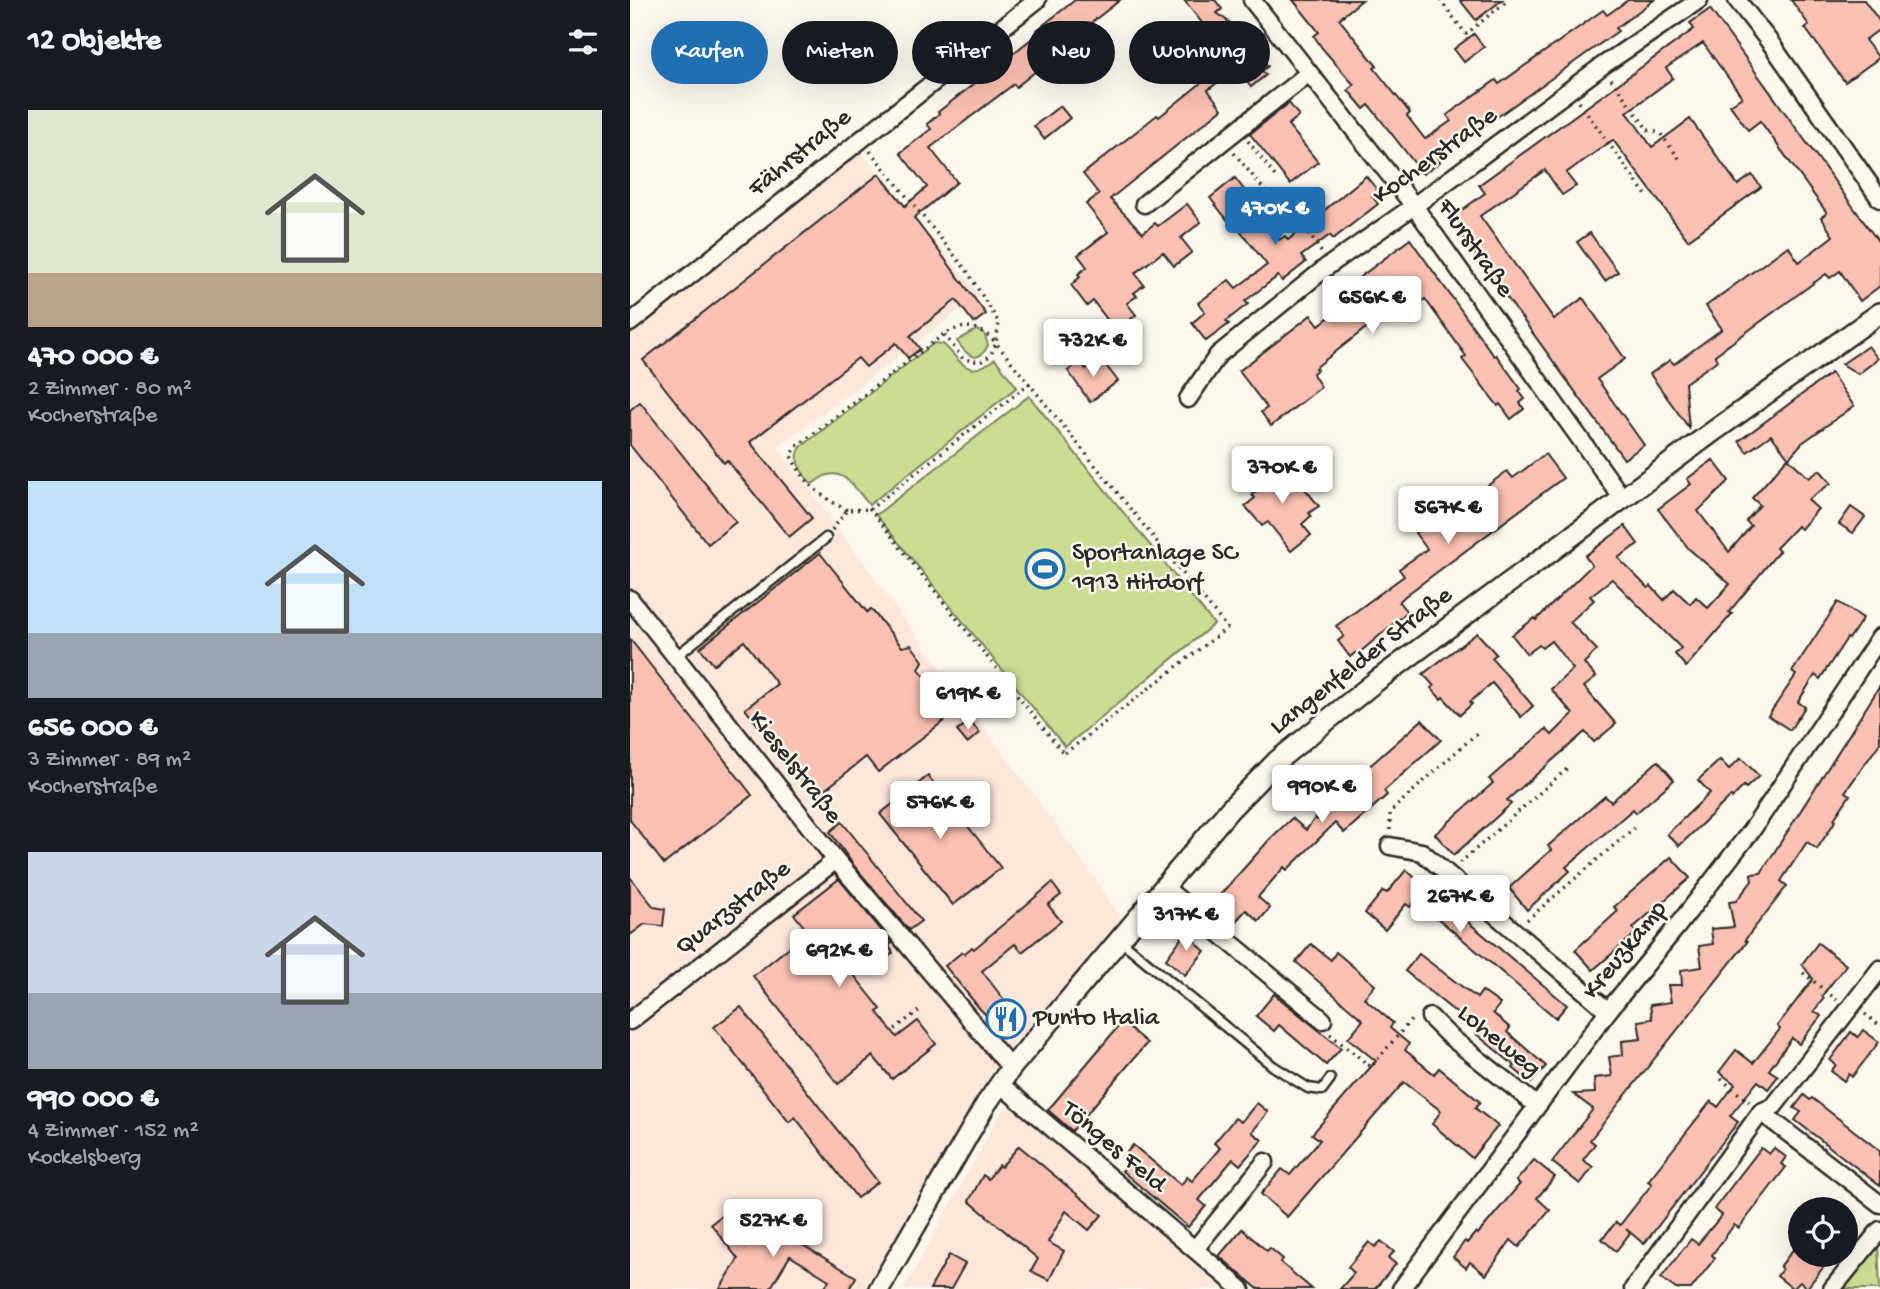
<!DOCTYPE html>
<html lang="de">
<head>
<meta charset="utf-8">
<style>
	body { margin:0; font-family:"Gochi Hand",sans-serif; background:#20242c; color:#f1f3f6; height:100vh; display:flex; flex-direction:column; font-size:26px; white-space:nowrap }
	* { box-sizing:border-box; margin:0 }
	p { font-size:23px; color:#9ea1a6 }
	.icon { flex:none; width:38px; height:38px; fill:none; stroke:currentColor; stroke-width:2; stroke-linecap:round; stroke-linejoin:round }
	.map { position:relative; flex:1; overflow:hidden }
	.details { display:flex; flex-direction:column; background:#171b24; width:630px }
	.details>* { flex:none }
	.top-card { position:absolute; left:21px; top:21px; width:665px; height:63px; display:flex; gap:14px }
	.buttons { position:absolute; left:1158px; top:1197px; display:grid; gap:14px }
	.buttons a { display:grid; place-items:center; width:70px; height:70px; border-radius:50%; background:#171b24; box-shadow:0 7px 28px #0002; font-size:35px }
	.price { position:absolute; translate:-50% -60px; padding:0 16px; border-radius:7px; background:#fff; color:#222; font-size:23px; line-height:46px; filter:drop-shadow(0 2px 4px #0008) }
	.price::after { content:''; position:absolute; left:50%; top:42px; width:21px; height:16px; margin-left:-10px; background:inherit; clip-path:polygon(0 0,100% 0,50% 100%) }
	.price.active { background:#1f6fb2; color:#fff }
	ul { padding:0; list-style:none }
	li { display:grid; align-content:center; gap:14px; height:371px; padding:0 28px }
	li span { display:grid; place-items:center; height:217px; border-radius:0px; color:#555 }
	li>.icon { margin-inline-start:auto }
	span .icon { width:126px; height:126px; fill:#fffc; stroke-width:1 }
	li b { font-size:30px }
	h2 { display:flex; justify-content:space-between; align-items:center; height:84px; padding:0 28px; font-size:30px }
	.pill { padding:0 24px; border-radius:32px; background:#171b24; box-shadow:0 7px 28px #0002; font-size:24px; line-height:63px }
	.pill.active { background:#1f6fb2; color:#fff }
	main { display:flex; flex:1; min-height:0 }
	.map>svg:first-child { display:block }
</style>
</head>
<body>
<main>
<section class="details">
<h2>12 Objekte<svg class="icon" aria-label="filters" viewBox="0 0 24 24"><path d="M4 7h16M4 17h16"/><circle cx="9" cy="7" r="2"/><circle cx="15" cy="17" r="2"/></svg></h2>
<ul>
<li><span style="background:linear-gradient(#dfe7d0 75%,#b9a48a 0)"><svg class="icon" aria-label="home" viewBox="0 0 24 24"><path d="M3 11l9-7 9 7M6 9v11h12V9"/></svg></span><div><b>470 000 €</b><p>2 Zimmer · 80 m²</p><p>Kocherstraße</p></div></li>
<li><span style="background:linear-gradient(#bfe0f5 70%,#9aa5b1 0)"><svg class="icon" aria-label="home" viewBox="0 0 24 24"><path d="M3 11l9-7 9 7M6 9v11h12V9"/></svg></span><div><b>656 000 €</b><p>3 Zimmer · 89 m²</p><p>Kocherstraße</p></div></li>
<li><span style="background:linear-gradient(#c9d6e8 65%,#9aa5b1 0)"><svg class="icon" aria-label="home" viewBox="0 0 24 24"><path d="M3 11l9-7 9 7M6 9v11h12V9"/></svg></span><div><b>990 000 €</b><p>4 Zimmer · 152 m²</p><p>Kockelsberg</p></div></li>
</ul>
</section>
<div class="map">
<svg width="1250" height="1289" viewBox="0 0 1250 1289">
	<rect width="100%" height="100%" fill="#fbf7ec"/>
	<filter id="ink" filterUnits="userSpaceOnUse"><feTurbulence type="fractalNoise" baseFrequency=".0143" numOctaves="2"/><feDisplacementMap in="SourceGraphic" scale="14" xChannelSelector="R" yChannelSelector="G"/><feConvolveMatrix kernelMatrix="1 2 1 2 8 2 1 2 1" color-interpolation-filters="sRGB"/></filter>
	<g filter="url(#ink)">
		<!-- built -->
		<g fill="#fbe6da">
			<path d="M229 150 350 295 148 447 456 866 493 920 367 1063 234 1289H0V329Z"/>
			<path d="M381 1105 603 1289H274L371 1112Z"/>
		</g>
		<!-- green -->
		<g fill="#cadc91" stroke="#7a845e" stroke-width="2">
			<path d="M346 330 354 333 358 345C348 366 336 355 327 341Z"/>
			<path d="M304 343 313 344C332 361 336 381 365 359L387 387 239 505C223 485 210 461 184 483H180C172 471 162 462 171 447Z"/>
			<path d="M399 396 584 624 435 747 246 515Z"/>
			<path d="M1248 1243 1250 1289H1213Z"/>
		</g>
		<!-- building -->
		<g fill="#fac0b1" stroke="#2b2b2b" stroke-width="2">
			<path d="M445 0H490L424 52 426 55 386 87 384 84 300 148 327 182 284 218 356 314 344 323 326 300 280 336 290 349 278 358 266 343 236 367 228 358 120 442 182 518 159 537 97 460 94 463 13 360 249 174 275 206 297 187 270 153 301 129 297 124 309 114 308 112 409 33 407 30Z"/>
			<path d="M554 0H585L592 9 587 13 608 29 638 66 632 71 636 75 621 87 606 68 578 90 592 109 480 199 513 233 525 223 528 226 557 204 571 222 551 238 562 252 544 266 533 252 505 273 514 285 504 293 507 296 497 303 506 315 486 331 463 301 457 306 441 285 450 277 448 274 457 267 448 255 478 232 456 204 469 194 453 174 527 115 529 117 571 83 568 78 594 58 576 36 580 33Z"/>
			<path d="M663 0H732L709 19 747 66 744 68 780 113 777 116 795 139 821 121 817 115 866 80 869 84 973 10 977 15 998 0H1024L986 28 988 31 863 120 817 149 819 152 808 159 810 162 793 174 739 105 734 109 718 90 724 85 692 48 684 36 689 32Z"/>
			<path d="M830 0H872L846 20Z"/>
			<path d="M1161 0H1234L1250 22V29L1235 40 1249 58 1215 82 1175 28 1179 25Z"/>
			<path d="M1080 9 1250 244V286L1230 301 1210 271 1200 278 1196 274 1085 355 1088 360 1055 383 1059 428 1020 374 1040 360 1044 364 1092 329 1076 306 1158 246 1169 262 1203 236 1191 217 1197 213 1130 121 1118 130 1100 105 1112 97 1073 43 1036 68 1043 78 997 112 1022 147 1060 119 1108 185 1122 175 1131 187 1058 240 983 140 936 173 946 186 932 195 915 170 850 216 924 319 953 298 995 359 967 379 1014 445 994 459 820 219 855 193 849 185 1064 29 1060 23Z"/>
			<path d="M844 34 854 47 834 62 824 49Z"/>
			<path d="M659 103 669 116 658 125 688 162 660 184 620 134Z"/>
			<path d="M430 106 440 118 414 139 404 126Z"/>
			<path d="M736 176 748 191 742 196 748 204 703 239 700 235 671 256 676 262 652 281 648 276 615 301 618 304 596 321 599 324 576 341 562 323 575 312 568 303 599 280 606 288 637 265 602 220 599 222 580 198 605 178 624 203 621 205 649 240 655 236 658 240Z"/>
			<path d="M960 233 988 272 975 281 947 242Z"/>
			<path d="M780 239 864 356 866 355 891 389 889 391 895 399 890 403 894 409 881 419 870 404 868 406 832 359 836 356 795 299 786 307 778 295 685 368 687 370 683 373 684 376 691 387 641 426 631 412 637 408 609 371 681 315 689 325 716 304 708 294Z"/>
			<path d="M1238 346 1248 359 1228 374 1212 364Z"/>
			<path d="M470 358 488 381 460 402 438 371 450 361 456 369Z"/>
			<path d="M1201 373 1224 406 1172 443 1159 458 1141 435 1117 452 1109 441Z"/>
			<path d="M10 402 106 522 78 544 0 445V410Z"/>
			<path d="M915 454 933 478 775 596 769 602 777 612 728 654 726 652 720 657 708 641 714 636 706 626 774 576 769 569 797 549 785 533 837 493 841 498 877 471 883 478Z"/>
			<path d="M1158 458 1179 478 1190 470 1201 483 1178 500 1188 509 1171 529 1167 526 1146 548 1149 551 1099 612 1102 614 1056 667 1045 654 1051 648 982 579 960 596 964 600 940 622 967 650 954 663 966 677 954 687 986 724 964 742 955 732 877 800 881 804 824 855 805 834 863 783 859 779 916 729 922 735 943 714 921 689 943 669 921 641 912 648 909 645 897 654 882 635 905 618 906 620 962 565 955 556 995 526 1008 544 988 558 1018 588 1021 586 1034 600 1044 589 1060 604 1066 597 1078 608 1100 584 1059 549 1028 509 1061 484 1057 479 1083 460 1099 481 1068 511 1099 552 1121 526 1116 521 1130 505 1122 498Z"/>
			<path d="M643 460 666 489 672 485 689 506 679 513 681 516 672 524 681 535 661 551 638 522 632 526 615 506 625 498 622 495 632 487 623 476Z"/>
			<path d="M1221 507 1235 517 1223 533 1209 524Z"/>
			<path d="M190 553 237 612 241 609 272 647 281 645 293 661 289 669 324 713 248 772 236 757 186 797 115 709 147 684 114 641 84 665 70 648Z"/>
			<path d="M1208 602 1233 618 1219 639 1217 638 1190 679 1185 675 1168 702 1175 707 1160 730 1138 716 1166 675 1162 672Z"/>
			<path d="M847 633 866 654 862 658 903 706 891 717 862 683 840 702 842 704 830 715 813 697 811 699 801 688 804 686 793 674Z"/>
			<path d="M0 639 122 795 34 864 0 820Z"/>
			<path d="M1250 686V743L1215 792 1220 795 1204 819 1206 820 1187 849 1177 842 1151 881 1157 886 1115 940 1117 942 960 1140 965 1144 953 1160 963 1167 950 1184 922 1162 963 1109 943 1094 965 1093 964 1078 982 1076 979 1057 993 1055 992 1041 1011 1039 1008 1021 1022 1019 1020 1005 1041 1002 1038 985H1052L1051 970 1072 967 1069 946 1083 944 1081 929 1104 927 1099 902 1106 901 1122 881 1121 874 1131 873Z"/>
			<path d="M792 720 811 740 754 791 757 795 714 833 705 823 657 870 654 867 628 897 640 908 629 921 616 910 605 922 583 903 640 839 662 818 676 830 685 818 687 820 739 774 735 770Z"/>
			<path d="M340 721 350 733 337 743 327 731Z"/>
			<path d="M1111 758 1129 776 1116 788 1114 786 1102 798 1101 796 1049 846 1037 834 1080 793 1068 780 1090 760 1099 769Z"/>
			<path d="M1028 761 1044 780 1006 813 1003 809 936 867 940 871 897 910 879 888 921 850 918 846 975 796 981 802Z"/>
			<path d="M298 776 371 868 323 905 250 814Z"/>
			<path d="M212 822 291 921 279 930 225 867 200 832Z"/>
			<path d="M1041 857 1060 878 1003 928 1006 933 963 970 945 950 988 911 984 907Z"/>
			<path d="M776 870 937 1005 926 1018 786 900 780 907 776 904 755 930 735 913 753 891 757 893Z"/>
			<path d="M0 877 24 907 35 909 33 926 15 924 0 935Z"/>
			<path d="M209 879 262 943 259 946 263 953 251 963 245 956 223 974 251 1009 247 1012 267 1037 288 1021 306 1044 262 1079 243 1056 208 1084 123 976 178 932 164 914Z"/>
			<path d="M422 883 431 895 418 905 431 921 392 952 385 944 352 971 388 1018 372 1031 350 1009 315 966 332 952 334 954 342 947 344 949Z"/>
			<path d="M562 929 567 944 575 951 555 975 536 959 553 936Z"/>
			<path d="M1188 943 1216 965 1192 996 1194 998 1184 1011 1191 1016 1169 1044 1162 1038 1139 1070 1148 1076 1138 1089 1128 1081 1100 1116 1108 1122 1014 1244 996 1229 1000 1233 986 1251 972 1239 986 1222 990 1225 1022 1184 1018 1181 1081 1101 1088 1107 1105 1084 1089 1072 1106 1050 1123 1063 1150 1029 1147 1026 1183 979 1172 964Z"/>
			<path d="M681 944 701 960 706 952 745 985 734 998 763 1023 760 1028 779 1044 775 1050 804 1074 809 1068 850 1102 845 1108 868 1126 842 1158 802 1124 811 1111 774 1082 657 1217 631 1194 652 1169 660 1175 690 1140 682 1134 746 1061 718 1038 733 1020 666 962Z"/>
			<path d="M789 954 847 998 852 991 870 1004 863 1013 880 1028 877 1032 916 1066 901 1083 883 1068 885 1066 845 1033 847 1030 775 971Z"/>
			<path d="M644 994 711 1048 696 1065 649 1025 644 1031 626 1016Z"/>
			<path d="M111 1007 248 1182 227 1198 165 1117 159 1122 84 1027Z"/>
			<path d="M492 1022 517 1043 442 1131 418 1110Z"/>
			<path d="M1233 1030 1249 1042 1222 1077 1219 1074 1214 1081 1201 1071 1206 1065 1200 1060 1221 1032 1228 1037Z"/>
			<path d="M1174 1095 1180 1100 1182 1098 1250 1151V1186L1165 1120 1171 1112 1164 1108Z"/>
			<path d="M627 1103 638 1112 622 1132 632 1140 610 1165 603 1159 569 1200 576 1206 558 1227 492 1171 499 1163 492 1158 503 1145 551 1185 557 1177 562 1181 590 1148 584 1143 605 1118 611 1122Z"/>
			<path d="M389 1146 472 1215 459 1230 436 1211 418 1242 434 1251 419 1280 401 1271 408 1259 339 1201 353 1175 358 1179 369 1165 371 1167Z"/>
			<path d="M1131 1148 1139 1154 1144 1148 1156 1157 1151 1164 1156 1167 1109 1228 1104 1225 1082 1255 1085 1258 1061 1289H1046L1031 1278 1061 1239 1068 1244 1092 1215 1084 1209Z"/>
			<path d="M904 1160 925 1177 907 1198 920 1210 889 1247 881 1240 856 1275 840 1262 836 1268 823 1257 835 1241 837 1243 846 1232 848 1234 853 1228 890 1184 886 1181Z"/>
			<path d="M91 1216 116 1246 131 1220 226 1277 219 1289H194L199 1280 160 1256 140 1289H90L108 1259 81 1224Z"/>
			<path d="M612 1229 637 1251 640 1248 653 1259 650 1262 682 1289H628L589 1256Z"/>
			<path d="M1171 1239V1255H1203L1177 1288 1170 1282 1163 1289 1147 1276 1152 1269 1150 1267Z"/>
			<path d="M751 1241 764 1252 758 1258 766 1264 745 1289H710L724 1273 718 1267 739 1242 745 1247Z"/>
			<path d="M319 1255 335 1264 321 1289H300Z"/>
		</g>
		<g fill="none" stroke-linecap="round" stroke-linejoin="round">
			<!-- service casing -->
			<g stroke="#2b2b2b" stroke-width="13">
				<g id="service">
					<path d="M45 657 196 538"/>
					<path d="M490 940 643 1066 678 1088 692 1090 700 1079"/>
				</g>
			</g>
			<!-- minor casing -->
			<g stroke="#2b2b2b" stroke-width="21">
				<g id="minor">
					<path d="M622 0 784 206 993 499"/>
					<path d="M1107 0 1142 45 1250 199"/>
					<path d="M514 204 679 73"/>
					<path d="M0 323 407 0"/>
					<path d="M558 399 588 355 698 266 784 206 972 66 1069 0"/>
					<path d="M0 599 206 860 381 1068"/>
					<path d="M760 846 792 852 978 1011"/>
					<path d="M534 887 693 1020"/>
					<path d="M800 1017 818 1035 906 1105"/>
					<path d="M0 1021 206 860"/>
					<path d="M370 1084 611 1289"/>
					<path d="M1131 1112 1144 1106 1250 969"/>
					<path d="M565 1249 635 1162"/>
					<path d="M771 1289 978 1011 1045 929 1124 827 1250 637"/>
					<path d="M1003 1289 1131 1112 1250 1204"/>
					<path d="M1202 1289 1250 1230"/>
				</g>
			</g>
			<!-- tertiary casing -->
			<g stroke="#2b2b2b" stroke-width="24">
				<path id="tertiary" d="M249 1289 356 1104 381 1068 600 809 648 760 745 682 1081 433 1250 313"/>
			</g>
			<!-- path -->
			<g stroke="#2b2b2b" stroke-width="3.5" stroke-dasharray="2 5" stroke-linecap="butt">
				<path d="M810 0 836 34 878 0"/>
				<path d="M981 79 1018 130 1030 133 1051 161"/>
				<path d="M949 102 1018 198"/>
				<path d="M618 141 645 176"/>
				<path d="M240 151 337 271 369 323 366 343 597 628 434 754 240 509 400 383"/>
				<path d="M604 153 636 192 646 193 674 226 692 253"/>
				<path d="M217 510C190 496 175 484 161 456L167 446 314 334C337 323 348 325 366 343L361 355 351 362 333 359 314 334"/>
				<path d="M202 530 217 510 240 509"/>
				<path d="M760 830V812L847 733"/>
				<path d="M830 863 939 767"/>
				<path d="M897 920 1004 828"/>
				<path d="M1173 973 1207 1000"/>
				<path d="M1235 1014 1250 1026"/>
				<path d="M265 1029 292 1008"/>
				<path d="M700 1034 741 1067 782 1019H785"/>
				<path d="M1091 1079 1119 1102"/>
			</g>
			<!-- service -->
			<use href="#service" stroke="#fbf7ec" stroke-width="8"/>
			<!-- minor -->
			<use href="#minor" stroke="#fbf7ec" stroke-width="16"/>
			<!-- tertiary -->
			<use href="#tertiary" stroke="#fbf7ec" stroke-width="19"/>
		</g>
	</g>
	<!-- icons -->
	<defs>
		<g id="stadium-ring" transform="scale(2.0125)"><circle r="9.5" fill="#fbf7ec" stroke="#1f6fb2" stroke-width="1.5"/><path d="M0-5a6.5 5 0 1 0 0 10a6.5 5 0 1 0 0-10ZM-3.5-1.8h7v3.6h-7Z" fill="#1f6fb2"/></g>
		<g id="restaurant-ring" transform="scale(2.0125)"><circle r="9.5" fill="#fbf7ec" stroke="#1f6fb2" stroke-width="1.5"/><path d="M-5-6h1v4h1v-4h1v4h1v-4h1v5L-1.5 .5V6h-2V.5L-5-1ZM5-6V6H3V1.5H1.5Q1.5-4 5-6Z" fill="#1f6fb2"/></g>
	</defs>
	<g fill-rule="evenodd">
		<use href="#stadium-ring" x="415" y="569"/>
		<use href="#restaurant-ring" x="376" y="1019"/>
	</g>
	<g text-anchor="middle" dominant-baseline="central" stroke-width="5" stroke-linejoin="round" paint-order="stroke">
		<!-- street labels -->
		<g font-size="26" fill="#2b2b2b" stroke="#fbf7ec">
			<text transform="translate(171 154) rotate(-39)">Fährstraße</text>
			<text transform="translate(806 157) rotate(-36)">Kocherstraße</text>
			<text transform="translate(844 249) rotate(55)">Flurstraße</text>
			<text transform="translate(732 662) rotate(-38)">Langenfelder Straße</text>
			<text transform="translate(164 768) rotate(52)">Kieselstraße</text>
			<text transform="translate(104 909) rotate(-38)">Quarzstraße</text>
			<text transform="translate(996 951) rotate(-51)">Kreuzkamp</text>
			<text transform="translate(868 1042) rotate(39)">Loheweg</text>
			<text transform="translate(483 1148) rotate(40)">Tönges Feld</text>
		</g>
		<!-- poi labels -->
		<g font-size="26" fill="#2b2b2b" stroke="#fbf7ec" text-anchor="start">
			<text x="442" y="554">Sportanlage SC<tspan x="442" dy="30">1913 Hitdorf</tspan></text>
			<text x="403" y="1019">Punto Italia</text>
		</g>
	</g>
</svg>
<div class="buttons">
<a><svg class="icon" aria-label="locate" viewBox="0 0 24 24"><circle cx="12" cy="12" r="6"/><path d="M12 2v4M12 18v4M2 12h4M18 12h4"/></svg></a>
</div>
<b class="price active" style="left:645px;top:247px">470K €</b>
<b class="price" style="left:742px;top:336px">656K €</b>
<b class="price" style="left:463px;top:379px">732K €</b>
<b class="price" style="left:652px;top:506px">370K €</b>
<b class="price" style="left:818px;top:546px">567K €</b>
<b class="price" style="left:338px;top:732px">619K €</b>
<b class="price" style="left:692px;top:825px">990K €</b>
<b class="price" style="left:310px;top:841px">576K €</b>
<b class="price" style="left:830px;top:935px">267K €</b>
<b class="price" style="left:556px;top:953px">317K €</b>
<b class="price" style="left:209px;top:989px">692K €</b>
<b class="price" style="left:143px;top:1259px">527K €</b>
<div class="top-card">
<a class="pill active">Kaufen</a>
<a class="pill">Mieten</a>
<a class="pill">Filter</a>
<a class="pill">Neu</a>
<a class="pill">Wohnung</a>
</div>
</div>
</main>
</body>
</html>
